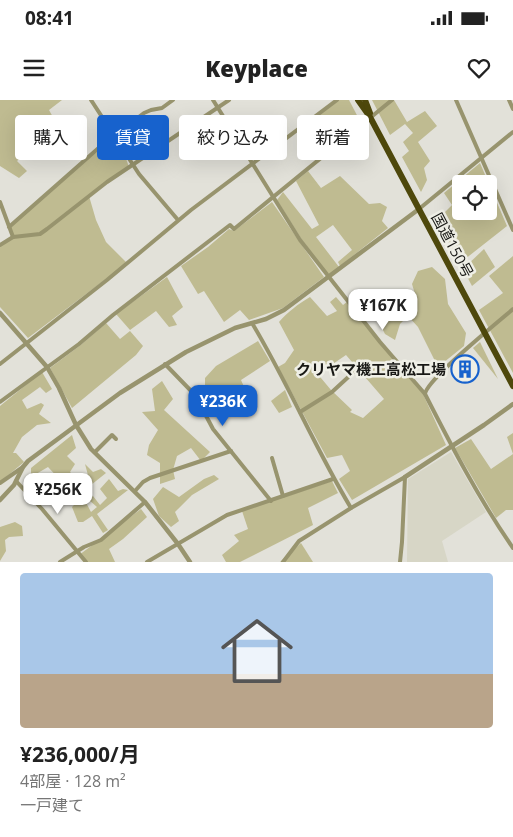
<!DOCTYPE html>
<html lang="ja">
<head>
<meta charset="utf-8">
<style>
	body { margin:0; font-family:"Open Sans","Noto Sans JP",sans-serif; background:#f6f6f6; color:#222; height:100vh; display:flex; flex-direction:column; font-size:19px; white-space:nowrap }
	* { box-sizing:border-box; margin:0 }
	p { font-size:16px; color:#767676 }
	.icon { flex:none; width:28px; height:28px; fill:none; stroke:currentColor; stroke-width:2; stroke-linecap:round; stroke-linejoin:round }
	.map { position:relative; height:462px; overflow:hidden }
	.panel { display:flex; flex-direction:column; background:#fff; flex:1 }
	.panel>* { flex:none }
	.banner { position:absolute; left:15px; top:15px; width:484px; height:45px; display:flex; gap:10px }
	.tools { position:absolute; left:452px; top:75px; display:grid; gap:10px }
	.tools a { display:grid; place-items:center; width:45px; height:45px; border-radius:5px; background:#fff; box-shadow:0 5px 20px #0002; font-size:25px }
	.price { position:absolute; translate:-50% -42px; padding:0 11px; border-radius:10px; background:#fff; color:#222; font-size:16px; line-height:32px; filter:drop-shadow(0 1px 2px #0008) }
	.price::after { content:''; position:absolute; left:50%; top:30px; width:15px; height:11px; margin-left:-8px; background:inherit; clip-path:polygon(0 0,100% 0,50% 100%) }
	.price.current { background:#1762cd; color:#fff }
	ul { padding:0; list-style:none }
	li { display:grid; align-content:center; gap:10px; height:265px; padding:0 20px }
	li+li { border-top:1px solid #e0e0e0 }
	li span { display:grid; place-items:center; height:155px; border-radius:5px; color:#555 }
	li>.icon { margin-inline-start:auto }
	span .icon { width:90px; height:90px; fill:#fffc; stroke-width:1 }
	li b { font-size:21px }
	.tag { padding:0 18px; border-radius:5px; background:#fff; box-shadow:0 5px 20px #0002; font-size:18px; line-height:45px }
	.tag.current { background:#1762cd; color:#fff }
	.status { display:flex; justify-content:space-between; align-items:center; height:35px; padding:0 25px; background:#fff; direction:ltr }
	.status svg { height:14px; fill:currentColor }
	header { display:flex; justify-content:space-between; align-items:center; height:65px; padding:0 20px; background:#fff; font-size:22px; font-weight:800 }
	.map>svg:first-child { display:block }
</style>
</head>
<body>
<div class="status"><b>08:41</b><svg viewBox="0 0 49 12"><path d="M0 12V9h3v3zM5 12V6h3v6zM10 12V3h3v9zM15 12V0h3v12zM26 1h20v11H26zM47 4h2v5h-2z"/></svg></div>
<header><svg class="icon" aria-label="menu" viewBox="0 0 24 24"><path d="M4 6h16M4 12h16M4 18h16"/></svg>Keyplace<svg class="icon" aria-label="heart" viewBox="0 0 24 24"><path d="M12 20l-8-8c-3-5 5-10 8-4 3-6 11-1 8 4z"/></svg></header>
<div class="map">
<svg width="513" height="462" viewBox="0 0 513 462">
	<rect width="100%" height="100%" fill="#e2e1d9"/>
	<!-- built -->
	<path fill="#d7d6c6" d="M451 352 486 412 442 441 448 462H407L408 379Z"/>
	<!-- green -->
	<g fill="#bfbb91" fill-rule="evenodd">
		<path d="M0 0H62L49 10 54 19 36 29 30 48 17 61 27 71 19 78 0 66Z"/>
		<path d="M338 0H349L360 21 331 46 314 19Z"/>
		<path d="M372 0H394L407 22 425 11 437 26 418 42 430 61 424 68 427 80 421 92 402 57 409 51 403 42 413 33 405 24 390 35Z"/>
		<path d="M118 36 129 67 89 96 96 120 106 142 127 163 28 238 0 207V146L13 137 9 127 80 65Z"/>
		<path d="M480 63 507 126 460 163 438 119 452 105 444 93ZM461 84H489V111H461Z"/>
		<path d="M308 71 321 88 340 76 369 104 380 103 387 107 382 121 388 128 340 166 338 162 352 150 333 125 316 137 339 167 330 174 327 173 302 140 277 100 283 92 312 129 319 125 296 81Z"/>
		<path d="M272 102 324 177 283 208 249 220 240 210 224 222 204 191 198 194 181 166 208 147 229 129 234 131Z"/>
		<path d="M484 149 495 167 472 186 463 169Z"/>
		<path d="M513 156V273L479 210 503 193 489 176Z"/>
		<path d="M432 167 445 179 448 204 466 233 464 246 438 267 418 227 408 216 400 224 395 240 385 234 379 222 406 208 415 194 412 184 418 171Z"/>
		<path d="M167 177 183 207 172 216 177 225 169 227 156 211 130 230 116 214Z"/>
		<path d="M310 197 327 216 337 211 330 202 336 197 343 205 347 202 423 294 446 345 352 400 339 379 350 371 342 355 327 358 278 267 285 263 294 250 279 222C288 212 298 204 310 197ZM346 255 384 299 363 318 350 312 352 310 331 290 316 272H321Z"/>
		<path d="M106 223 120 239 130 231 143 246 136 255 72 308 50 268 82 244Z"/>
		<path d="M258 241 270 261 241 280 253 307 227 316 205 288V278L216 266Z"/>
		<path d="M480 242 498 279 473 248Z"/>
		<path d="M42 272 52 289 46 293 40 287 22 300 27 309 41 303 44 305 39 314 51 323 37 325 22 337 13 353H16L24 362 0 382V306Z"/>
		<path d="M162 281 173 299 164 310 210 352 201 361 191 348 177 356 173 370 175 379 160 384V363L147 355 149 345 158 330 142 312 155 311 152 289Z"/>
		<path d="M285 290 292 307 279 313 271 301Z"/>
		<path d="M513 333V410H506L496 418 455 348 471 339 491 369 513 354 507 337Z"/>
		<path d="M72 335 76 348 67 356 75 364 70 372 82 385 89 379 85 364 93 372 101 369 106 373 81 393 91 412 97 407 89 400 93 396 100 405 107 398 100 389 109 379 118 391 123 389 128 390 97 414 108 430 103 433 92 416 83 422H78L72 407 74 405 73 401 71 398 59 399 55 393 62 382 48 367 31 377V368Z"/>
		<path d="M214 375 219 379 192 395 175 412 179 421 171 427 159 416 153 399 163 387 179 397 204 379Z"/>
		<path d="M332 381 338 393 308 408 313 425 240 462H226L222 455 239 441 234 435 248 429 242 411Z"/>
		<path d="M141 409 147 417 123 439 109 449 115 462H86L79 455Z"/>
		<path d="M15 422 22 426 23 436 9 437 5 440 6 451 0 461V427Z"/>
		<path d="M301 443 313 462H280Z"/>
	</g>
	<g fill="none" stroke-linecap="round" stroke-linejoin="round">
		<!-- minor -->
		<g stroke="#98946e" stroke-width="4">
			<path d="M91 0 139 74 178 120"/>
			<path d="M213 0 300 140 380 242 425 294"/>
			<path d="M456 0 513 130"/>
			<path d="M509 0 513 9"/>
			<path d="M0 102 13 137"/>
			<path d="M419 109 513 32"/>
			<path d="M9 127 102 45 144 13 151 10 162 8 173 0"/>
			<path d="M0 145 13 137 40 134 47 129 107 82 229 0"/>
			<path d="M513 209C497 223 427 279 425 294 452 347 479 399 513 448"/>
			<path d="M252 223C288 283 315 348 351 408"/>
			<path d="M0 264 107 180 191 110 337 0"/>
			<path d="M165 264 195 295 213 329 271 401"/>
			<path d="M0 302 79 244 113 215 230 125 234 129 392 0"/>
			<path d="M300 312 332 292 357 269"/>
			<path d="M95 352 112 335 116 339"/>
			<path d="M272 358 283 396"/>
			<path d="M16 381 42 409 86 462"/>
			<path d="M0 383 23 367"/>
			<path d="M135 391 143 382 150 378 231 351"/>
			<path d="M60 462 84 447 101 440 145 402"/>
			<path d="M147 462 227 415 333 379"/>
			<path d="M283 462 299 441 351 408 405 377 402 442 400 462"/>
		</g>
		<!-- tertiary -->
		<g stroke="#98946e" stroke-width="4.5">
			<path d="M0 213 47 267 59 288 76 325 91 349 145 402 178 444 190 462"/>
			<path d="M405 377 484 325 513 304"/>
			<path d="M0 400 14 385 23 367 28 361 120 293 186 252 235 228 266 219 284 210 419 109"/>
		</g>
		<!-- trunk -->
		<g stroke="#4e480c" stroke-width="6">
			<path d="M358 0 370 17 513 286"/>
			<path d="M365 0 370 13"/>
		</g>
	</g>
	<!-- icons -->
	<defs>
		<g id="building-ring" transform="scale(1.4375)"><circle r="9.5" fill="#efefe6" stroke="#1762cd" stroke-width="1.5"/><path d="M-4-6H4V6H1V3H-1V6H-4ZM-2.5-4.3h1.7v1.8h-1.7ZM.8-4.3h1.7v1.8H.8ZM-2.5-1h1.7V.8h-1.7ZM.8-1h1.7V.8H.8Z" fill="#1762cd"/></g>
	</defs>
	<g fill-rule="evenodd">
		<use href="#building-ring" x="465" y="269"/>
	</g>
	<g text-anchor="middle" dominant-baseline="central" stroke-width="5" stroke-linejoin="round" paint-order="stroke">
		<!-- street labels -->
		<g font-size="15" fill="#181815" stroke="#efefe6">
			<text transform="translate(453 145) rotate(62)">国道150号</text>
		</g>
		<!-- poi labels -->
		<g font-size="15" font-weight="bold" fill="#181815" stroke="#efefe6" text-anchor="end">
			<text x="446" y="269">クリヤマ機工高松工場</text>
		</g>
	</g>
</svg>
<div class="tools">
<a><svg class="icon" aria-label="locate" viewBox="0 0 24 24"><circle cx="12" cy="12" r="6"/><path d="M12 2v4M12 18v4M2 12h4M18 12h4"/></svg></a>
</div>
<b class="price" style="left:383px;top:231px">¥167K</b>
<b class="price current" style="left:223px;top:327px">¥236K</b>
<b class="price" style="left:58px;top:415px">¥256K</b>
<div class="banner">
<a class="tag">購入</a>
<a class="tag current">賃貸</a>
<a class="tag">絞り込み</a>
<a class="tag">新着</a>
</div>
</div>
<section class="panel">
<ul>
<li><span style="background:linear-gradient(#a9c7e8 65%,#b9a48a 0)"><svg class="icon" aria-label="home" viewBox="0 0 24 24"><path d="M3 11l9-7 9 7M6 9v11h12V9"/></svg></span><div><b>¥236,000/月</b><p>4部屋 · 128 m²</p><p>一戸建て</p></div></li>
</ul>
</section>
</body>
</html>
